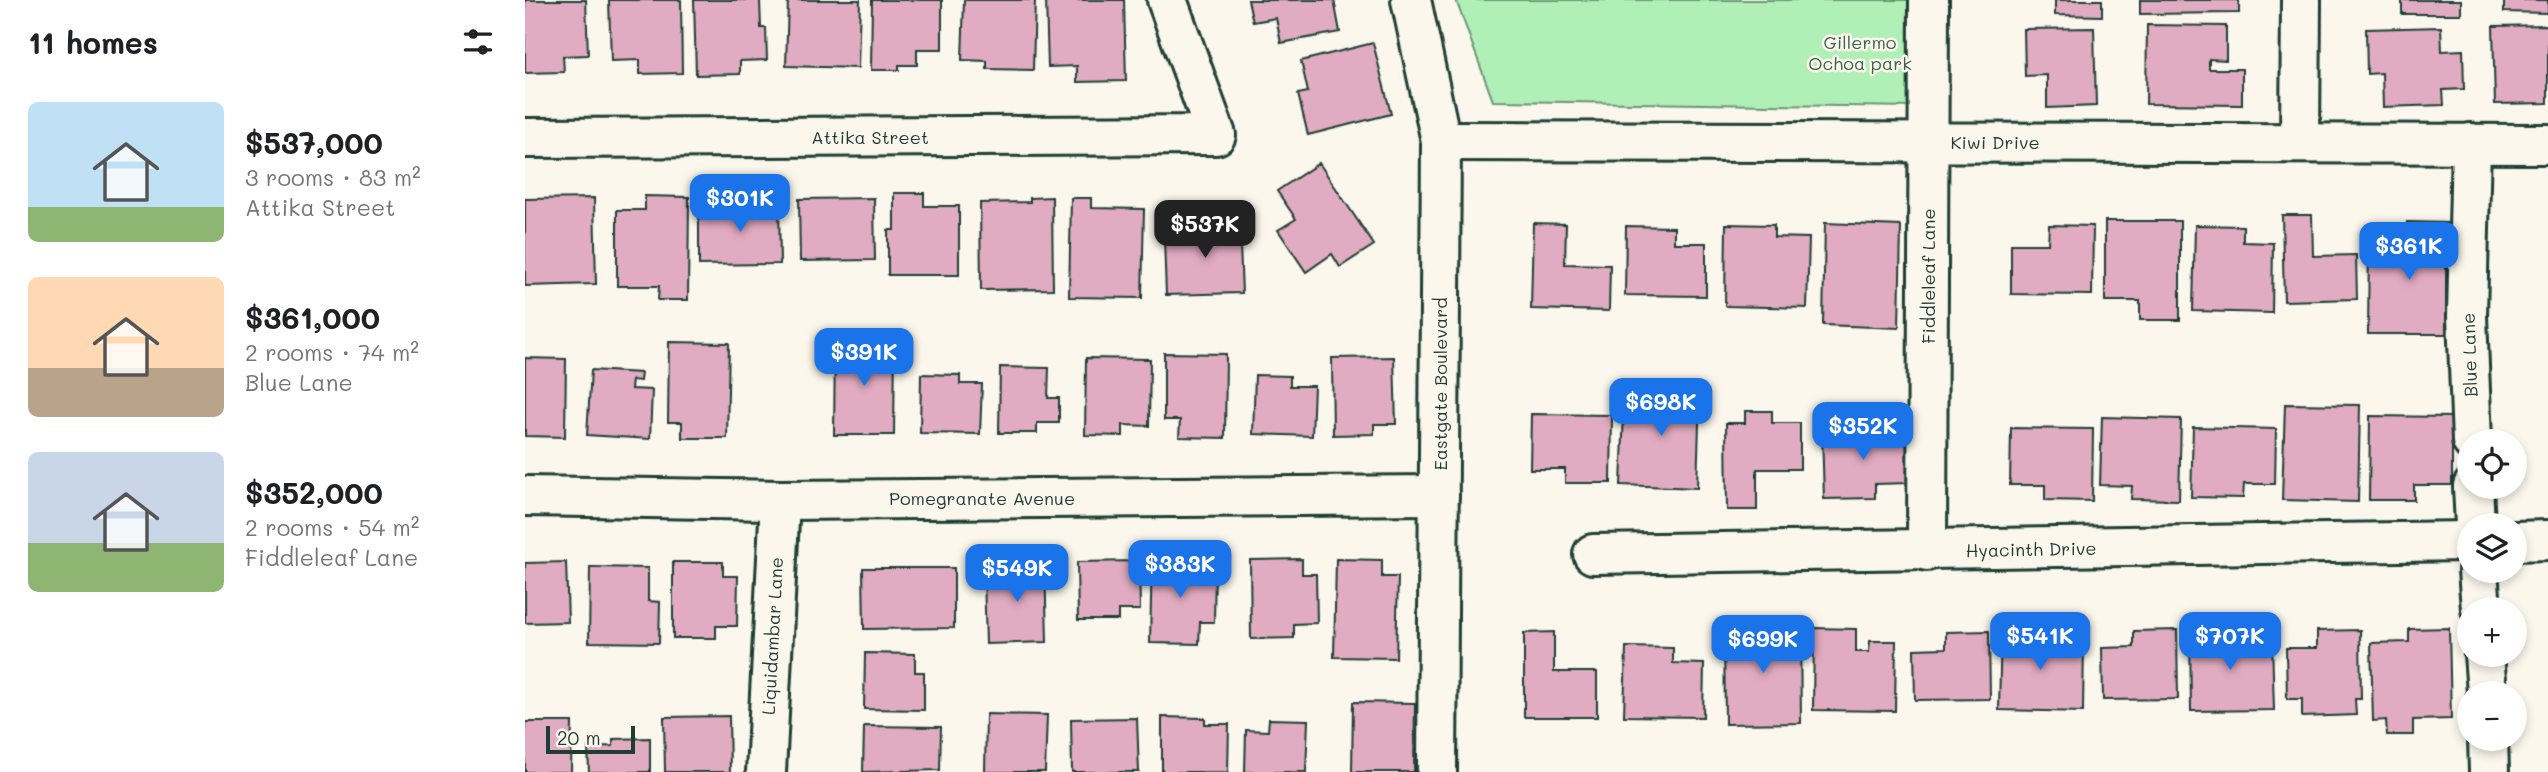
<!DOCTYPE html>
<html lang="en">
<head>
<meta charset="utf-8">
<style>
	body { margin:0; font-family:Mali,sans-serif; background:#f6f6f6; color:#202124; height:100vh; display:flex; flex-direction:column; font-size:26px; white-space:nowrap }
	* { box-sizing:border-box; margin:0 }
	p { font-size:23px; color:#757577 }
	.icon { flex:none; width:38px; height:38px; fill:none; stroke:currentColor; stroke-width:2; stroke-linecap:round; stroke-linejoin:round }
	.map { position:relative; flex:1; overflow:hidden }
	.side { display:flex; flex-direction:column; background:#fff; width:525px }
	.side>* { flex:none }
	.controls { position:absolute; left:1932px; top:429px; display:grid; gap:14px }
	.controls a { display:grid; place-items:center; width:70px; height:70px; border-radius:50%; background:#fff; box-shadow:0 4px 10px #0003; font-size:35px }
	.scale { position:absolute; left:21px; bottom:18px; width:89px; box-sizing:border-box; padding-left:7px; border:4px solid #1f3d34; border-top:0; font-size:19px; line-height:24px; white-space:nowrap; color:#1f3d34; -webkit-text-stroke:5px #fbf7ec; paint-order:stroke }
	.price { position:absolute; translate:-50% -60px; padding:0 16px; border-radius:14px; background:#1a73e8; color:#fff; font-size:23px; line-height:46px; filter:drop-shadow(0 2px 4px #0008) }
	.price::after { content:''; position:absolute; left:50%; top:42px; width:21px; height:16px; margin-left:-10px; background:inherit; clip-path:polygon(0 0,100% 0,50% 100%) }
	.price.current { background:#222; color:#fff }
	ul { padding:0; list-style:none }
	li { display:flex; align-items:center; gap:21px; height:175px; padding:0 28px }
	li span { display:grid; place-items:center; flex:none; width:196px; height:140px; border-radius:10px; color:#555 }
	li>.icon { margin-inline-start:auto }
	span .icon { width:84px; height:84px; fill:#fffc; stroke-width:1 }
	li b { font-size:30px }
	h2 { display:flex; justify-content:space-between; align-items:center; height:84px; padding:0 28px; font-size:30px }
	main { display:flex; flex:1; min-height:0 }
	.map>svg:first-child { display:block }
</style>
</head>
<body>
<main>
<section class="side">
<h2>11 homes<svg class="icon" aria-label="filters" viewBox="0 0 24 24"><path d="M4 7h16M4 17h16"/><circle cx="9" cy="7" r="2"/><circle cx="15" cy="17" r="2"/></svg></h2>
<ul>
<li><span style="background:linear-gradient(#bfe0f5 75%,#8fb573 0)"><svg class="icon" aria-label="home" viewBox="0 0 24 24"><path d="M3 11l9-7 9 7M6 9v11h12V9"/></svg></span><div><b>$537,000</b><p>3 rooms · 83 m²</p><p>Attika Street</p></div></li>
<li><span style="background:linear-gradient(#ffd9b3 65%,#b9a48a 0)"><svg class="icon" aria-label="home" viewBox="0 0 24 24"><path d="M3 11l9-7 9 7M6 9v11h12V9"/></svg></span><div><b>$361,000</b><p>2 rooms · 74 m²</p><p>Blue Lane</p></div></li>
<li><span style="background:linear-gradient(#c9d6e8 65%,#8fb573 0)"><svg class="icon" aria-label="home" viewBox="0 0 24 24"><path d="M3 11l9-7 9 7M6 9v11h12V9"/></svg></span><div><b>$352,000</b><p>2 rooms · 54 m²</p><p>Fiddleleaf Lane</p></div></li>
</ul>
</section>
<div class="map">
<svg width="2023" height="772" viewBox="0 0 2023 772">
	<rect width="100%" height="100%" fill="#fbf7ec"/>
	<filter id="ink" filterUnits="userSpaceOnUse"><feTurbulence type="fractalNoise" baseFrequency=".0143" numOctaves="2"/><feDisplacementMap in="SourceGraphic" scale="14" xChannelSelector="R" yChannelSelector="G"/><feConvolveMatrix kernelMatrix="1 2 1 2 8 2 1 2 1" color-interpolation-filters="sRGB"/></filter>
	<g filter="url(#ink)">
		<!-- green -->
		<path fill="#b0efb6" stroke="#689675" stroke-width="2" d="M931 0H1391L1392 107 968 101Z"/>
		<!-- building -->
		<g fill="#e1abc1" stroke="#1f3d34" stroke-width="2">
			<path d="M0 0H61L63 55 38 56 39 72 0 73Z"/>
			<path d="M84 0H156L157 73 115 74V60L86 61Z"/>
			<path d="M169 0H235L236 28H241L242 60 215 61V74L171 75Z"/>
			<path d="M263 0H335L333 68 261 66Z"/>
			<path d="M347 0H417V49H392V65H374V70H346Z"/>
			<path d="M439 0H510L508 70 462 69V61L437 60Z"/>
			<path d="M521 0H599L601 81 552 82V66L523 67Z"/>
			<path d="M723 0H809L815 32 756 43 751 18 728 22Z"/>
			<path d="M1530 0H1577V16L1530 15Z"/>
			<path d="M1615 0H1714V13L1615 14Z"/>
			<rect x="1877" y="0" width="59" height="14"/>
			<path d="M1979 0H2023V13L1979 12Z"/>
			<path d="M1622 25 1701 26V60L1684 59V69H1717V105L1621 104Z"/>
			<path d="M2023 25V103L1970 104 1968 26Z"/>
			<path d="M1916 27 1917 51 1938 50 1939 89 1918 90 1919 105 1858 107 1857 73 1842 74 1841 29Z"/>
			<path d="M1569 28 1571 106 1522 108V75L1500 76 1499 29Z"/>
			<path d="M848 43 866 114 783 135 773 94 783 92 776 61Z"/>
			<path d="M794 163 849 245 815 267 807 254 781 272 753 230 771 219 752 191Z"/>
			<path d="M369 193H399V206H434V275H363V230H369Z"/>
			<path d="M120 196 164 197 163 300H133L134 286H92V210H120Z"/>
			<path d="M527 197 528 289 456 290 455 203 505 202V198Z"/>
			<path d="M69 198 71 284 0 286V199Z"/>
			<path d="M349 198 350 260 275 261 274 199Z"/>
			<path d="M546 198H566V208L619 209 617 298 544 297Z"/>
			<path d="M198 200H254L255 264 174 265V209H198Z"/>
			<path d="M1757 215H1787L1788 256 1831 255 1832 299 1759 301Z"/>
			<path d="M714 220 717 293 641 295 639 239 667 238 666 221Z"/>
			<path d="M1580 221H1655V320H1615V301H1580Z"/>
			<path d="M1882 222 1921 223V334H1843L1844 238H1882Z"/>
			<path d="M1008 223 1041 224 1040 264 1085 265 1084 311 1006 309Z"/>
			<path d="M1300 223 1376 226 1374 328 1298 325Z"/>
			<path d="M1201 224 1249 225V237L1284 238 1282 308 1200 306Z"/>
			<path d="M1524 225 1568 226 1567 295 1486 294V244H1523Z"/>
			<path d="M1670 225 1718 226V242L1748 243 1747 313 1668 311Z"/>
			<path d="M1101 226 1149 227V243H1181V296L1100 295Z"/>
			<path d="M310 341 370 342 369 435H309Z"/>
			<path d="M144 342 204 343 202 438H157V422H143Z"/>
			<path d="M639 353 701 354 700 438 654 437 655 420H639Z"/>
			<path d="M869 357 871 424H849V434L808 435 807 358Z"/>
			<path d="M0 358 41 359 40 437 0 436Z"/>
			<path d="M561 358 625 359 624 426 598 425V436L560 435Z"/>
			<path d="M475 367 524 368 523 398H534V423H512V433H474Z"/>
			<path d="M66 370 116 373 115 381 107 380 106 389 127 390 125 439 62 435Z"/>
			<path d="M396 374 435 375V384H457L455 434 395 433Z"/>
			<path d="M730 375 765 376V386H789L787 436 728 434Z"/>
			<path d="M1100 388 1175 391 1172 488 1096 485Z"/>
			<path d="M1760 404 1835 405 1833 502 1757 500Z"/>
			<path d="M1220 411H1247V423H1275V469H1232V510H1202L1201 423H1220Z"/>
			<path d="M1006 414 1087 415 1086 483H1040V469H1005Z"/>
			<path d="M1845 416 1927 417V485H1889V500H1844Z"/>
			<path d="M1577 417 1656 419 1654 500 1606 499 1607 486 1575 485Z"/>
			<path d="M1668 427 1751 429 1750 484H1719L1718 498 1666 497Z"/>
			<path d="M1486 428 1568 429 1567 501 1520 500V485H1485Z"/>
			<path d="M1382 429 1383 483 1350 484V498L1299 499 1297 431Z"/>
			<path d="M627 555 666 556V568H690L689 622H675L674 644 625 643Z"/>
			<path d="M777 559V574H791L792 623 769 624V638L726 639 725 560Z"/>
			<path d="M811 559 857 560V577H873L871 658 809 657Z"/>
			<path d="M520 560 522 642 461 644 459 577 475 576 474 562Z"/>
			<path d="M614 561 615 610H593V620H553L552 562Z"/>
			<path d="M41 562 43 622 0 623V563Z"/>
			<path d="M148 562H198V576H213L212 626H191V638H148Z"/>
			<path d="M65 567 123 568V601L135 602 134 643 64 642Z"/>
			<path d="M338 568H429V628L339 629Z"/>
			<path d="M1275 626 1276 723 1200 724 1199 627Z"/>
			<path d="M1709 627 1710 651H1720V641L1747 640 1749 710 1666 711 1665 628Z"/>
			<path d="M1289 628 1331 629V652H1344L1345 641H1371L1370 711 1288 710Z"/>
			<path d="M1476 628 1524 629V641H1559L1558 712 1474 710Z"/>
			<path d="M1924 628 1926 719 1888 720V735H1862L1861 720 1848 721 1846 643 1884 642V629Z"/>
			<path d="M1652 630 1653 699 1578 700 1577 648 1609 647V631Z"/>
			<path d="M1835 630 1836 699H1830L1831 715 1777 717V699H1762L1761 648H1792V631Z"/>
			<path d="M1464 631 1465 699 1390 700 1389 649 1421 648V632Z"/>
			<path d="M1029 632V672H1072V717H999V633Z"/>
			<path d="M1101 647 1148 648V663L1179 664 1178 717 1099 716Z"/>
			<path d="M340 653 390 654V672H399V710L339 709Z"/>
			<path d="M828 702 890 703 889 772H827Z"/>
			<path d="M461 714 522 715 520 772H460Z"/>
			<path d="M204 716 205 772H140L139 717Z"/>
			<path d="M637 717 680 718V724H704L703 772H637Z"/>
			<path d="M612 718 614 772H547L546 719Z"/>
			<path d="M744 719 783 720 781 772H720L721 730 743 731Z"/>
			<path d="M0 722H47L46 772H0Z"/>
			<path d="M339 726 416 727 415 770 338 772Z"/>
			<path d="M125 738V772H64L63 747 88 746V739Z"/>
		</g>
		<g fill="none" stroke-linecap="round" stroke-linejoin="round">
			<!-- minor casing -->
			<g stroke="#1f3d34" stroke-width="44">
				<g id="minor">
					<path d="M886 0 916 141 912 772"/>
					<path d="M0 138 691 135 642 0"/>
					<path d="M916 141 2023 144"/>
					<path d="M1775 143 1776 0"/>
					<path d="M1946 143 1942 316 1947 441"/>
					<path d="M1948 486 1950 525"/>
					<path d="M0 496 255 500 914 495"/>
					<path d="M1990 541 2023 540"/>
					<path d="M1402 551 1404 0"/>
					<path d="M1068 554 1944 541"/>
					<path d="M1953 570 1956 609"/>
					<path d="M1959 654 1962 693"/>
					<path d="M1963 738 1964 772"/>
					<path d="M241 772 255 500"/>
				</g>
			</g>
			<!-- minor -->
			<use href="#minor" stroke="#fbf7ec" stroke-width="38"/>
		</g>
	</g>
	<g text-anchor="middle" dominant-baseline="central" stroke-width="5" stroke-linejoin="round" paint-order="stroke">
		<!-- park labels -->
		<g font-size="18" fill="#3c614e" stroke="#fbf7ec">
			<text x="1335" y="42">Gillermo<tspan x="1335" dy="21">Ochoa park</tspan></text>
		</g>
		<!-- street labels -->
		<g font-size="18" fill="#1f3d34" stroke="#fbf7ec">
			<text x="345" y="137">Attika Street</text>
			<text x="1470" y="142">Kiwi Drive</text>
			<text transform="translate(1403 276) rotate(-90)">Fiddleleaf Lane</text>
			<text transform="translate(1944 355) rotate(-92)">Blue Lane</text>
			<text transform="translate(915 384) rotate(-90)">Eastgate Boulevard</text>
			<text x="457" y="498">Pomegranate Avenue</text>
			<text transform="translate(1506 549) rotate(-1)">Hyacinth Drive</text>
			<text transform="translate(247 636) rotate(-87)">Liquidambar Lane</text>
		</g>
	</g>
</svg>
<div class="controls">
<a><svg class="icon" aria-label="locate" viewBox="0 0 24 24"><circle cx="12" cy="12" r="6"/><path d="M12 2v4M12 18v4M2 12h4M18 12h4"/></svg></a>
<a><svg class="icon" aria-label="layers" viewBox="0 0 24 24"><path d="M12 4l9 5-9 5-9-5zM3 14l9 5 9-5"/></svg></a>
<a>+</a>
<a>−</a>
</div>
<div class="scale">20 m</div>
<b class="price" style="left:215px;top:234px">$301K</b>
<b class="price current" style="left:680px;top:260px">$537K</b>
<b class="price" style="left:1884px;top:282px">$361K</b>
<b class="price" style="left:339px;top:388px">$391K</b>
<b class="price" style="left:1136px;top:438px">$698K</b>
<b class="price" style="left:1338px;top:462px">$352K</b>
<b class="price" style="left:655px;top:600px">$383K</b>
<b class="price" style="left:492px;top:604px">$549K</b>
<b class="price" style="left:1515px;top:672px">$541K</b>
<b class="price" style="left:1705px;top:672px">$707K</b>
<b class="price" style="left:1238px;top:675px">$699K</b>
</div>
</main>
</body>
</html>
